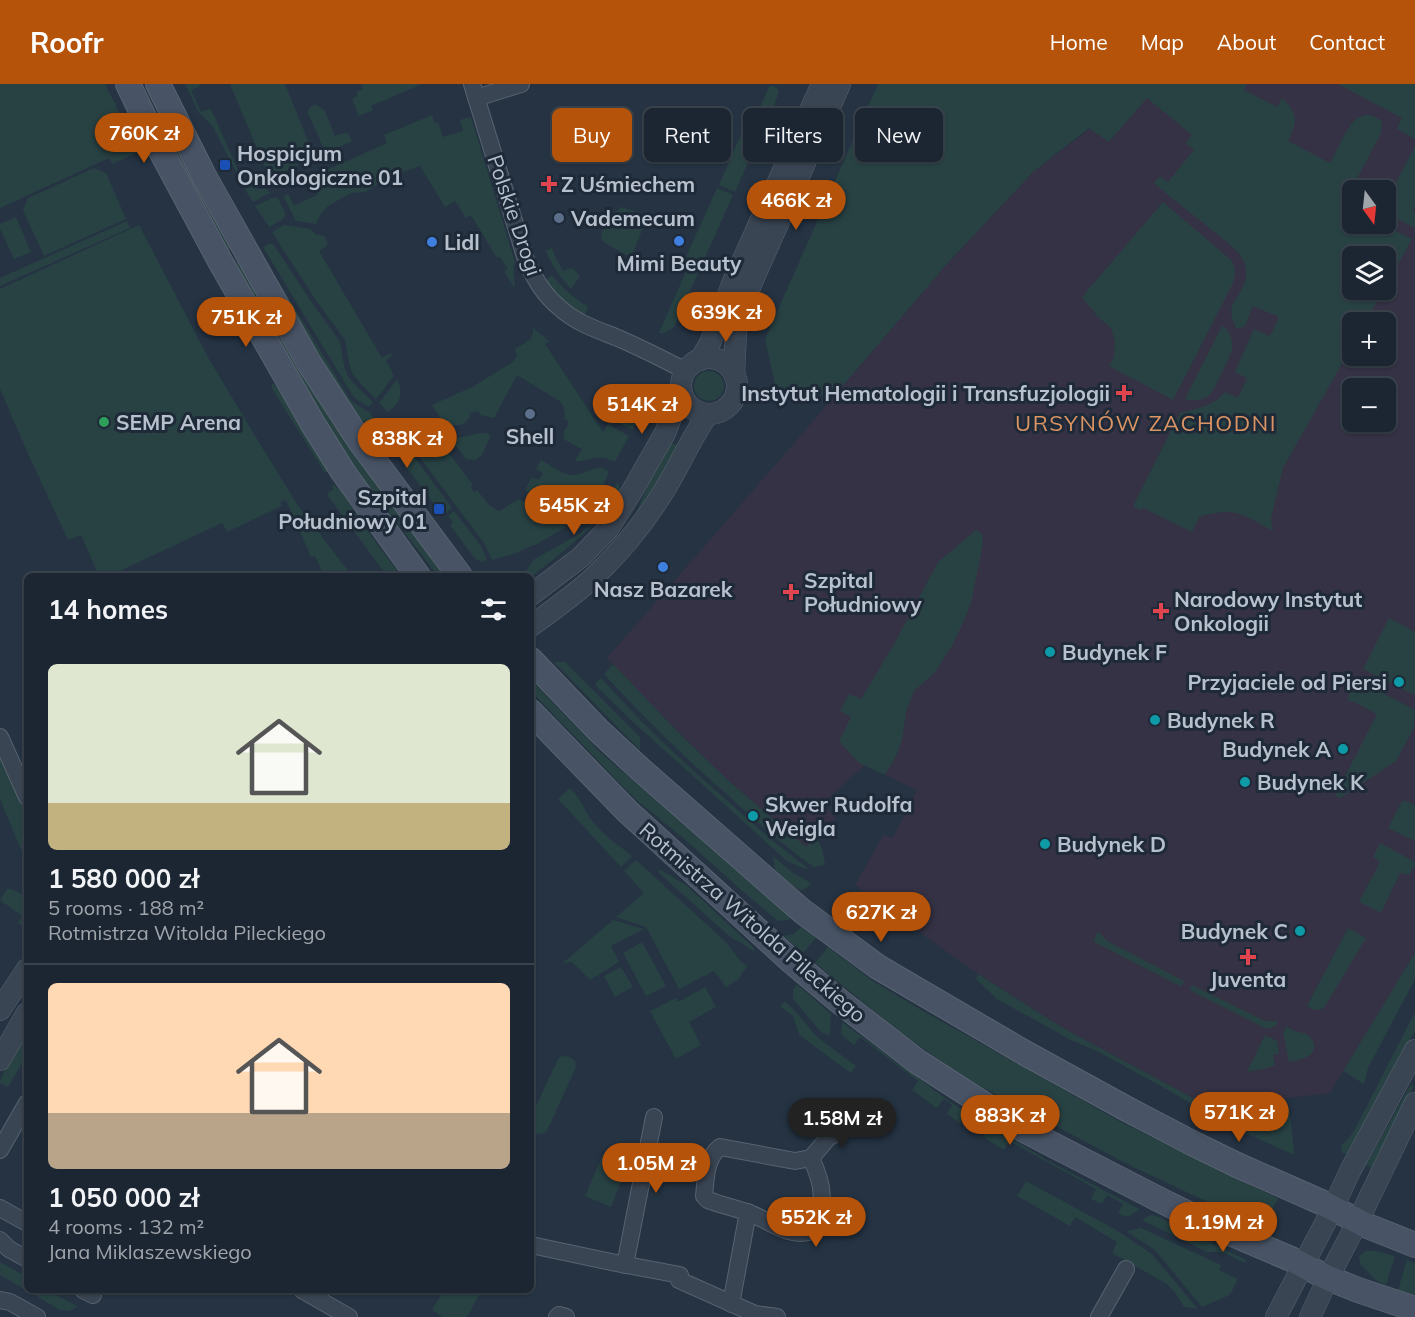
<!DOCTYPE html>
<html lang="en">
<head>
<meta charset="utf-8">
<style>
	body { margin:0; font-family:Mulish,sans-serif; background:#29323e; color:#f1f3f6; height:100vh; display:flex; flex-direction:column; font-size:22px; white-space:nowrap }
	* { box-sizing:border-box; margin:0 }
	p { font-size:20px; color:#a0a5ac }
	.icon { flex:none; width:33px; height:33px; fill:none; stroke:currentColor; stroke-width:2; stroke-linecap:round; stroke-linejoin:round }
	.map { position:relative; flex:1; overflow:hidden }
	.sheet { position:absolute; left:24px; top:489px; width:510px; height:720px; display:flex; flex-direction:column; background:#1c2632; border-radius:9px; box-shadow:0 2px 4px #0004,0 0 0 2px #3a434d }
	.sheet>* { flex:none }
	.top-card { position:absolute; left:552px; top:24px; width:570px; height:54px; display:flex; gap:12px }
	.needle { width:39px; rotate:165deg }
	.controls { position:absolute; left:1342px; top:96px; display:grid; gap:12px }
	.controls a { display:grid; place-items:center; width:54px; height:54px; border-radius:9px; background:#1c2632; box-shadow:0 2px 4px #0004,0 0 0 2px #3a434d; font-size:30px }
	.price { position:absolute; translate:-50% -51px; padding:0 14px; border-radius:21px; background:#b45309; color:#fff; font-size:20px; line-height:39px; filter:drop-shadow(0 2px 3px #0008) }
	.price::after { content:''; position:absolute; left:50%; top:36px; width:18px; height:14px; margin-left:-9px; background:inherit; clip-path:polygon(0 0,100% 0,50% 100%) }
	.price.active { background:#222; color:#fff }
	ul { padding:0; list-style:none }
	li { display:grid; align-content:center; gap:12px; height:318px; padding:0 24px }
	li+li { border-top:2px solid #3a434d }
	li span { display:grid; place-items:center; height:186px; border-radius:9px; color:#555 }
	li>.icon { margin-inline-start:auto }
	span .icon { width:108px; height:108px; fill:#fffc; stroke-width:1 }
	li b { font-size:26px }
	h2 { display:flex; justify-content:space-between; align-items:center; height:72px; padding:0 24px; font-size:26px }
	.tag { padding:0 21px; border-radius:9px; background:#1c2632; box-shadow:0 2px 4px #0004,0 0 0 2px #3a434d; font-size:21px; line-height:54px }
	.tag.active { background:#b45309; color:#fff }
	header { display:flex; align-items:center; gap:36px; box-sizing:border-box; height:84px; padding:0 30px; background:#b45309; color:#fff }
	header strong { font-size:28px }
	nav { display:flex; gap:33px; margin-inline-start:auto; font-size:21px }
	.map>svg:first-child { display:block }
</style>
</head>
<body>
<header>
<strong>Roofr</strong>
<nav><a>Home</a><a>Map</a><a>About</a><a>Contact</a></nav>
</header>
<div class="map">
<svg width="1415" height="1233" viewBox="0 0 1415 1233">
	<rect width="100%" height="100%" fill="#253343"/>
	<!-- medical -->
	<path fill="#343244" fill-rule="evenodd" d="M1148 0H1392L1415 12V869L1330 1009 1288 1014 1232 1035 1063 944 966 882 855 801 883 751 893 754 917 706 865 681 823 719 836 735 819 742 817 745 820 749 807 764 732 700 680 650 607 574 783 372 947 180 1033 88ZM1353 106H1386V140H1353ZM1353 172H1386V206H1353ZM1353 238H1386V272H1353ZM1353 304H1386V338H1353Z"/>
	<!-- green -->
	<g fill="#284244">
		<path d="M0 0H105L139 68 112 80 109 74 0 124Z"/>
		<path d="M185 0H200L199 3 191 6 201 28 209 25 212 27 241 93 251 101 258 105H267L270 109 253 118 247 109 213 43 198 27Z"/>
		<path d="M230 0H285L311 64C306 82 285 87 269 93Z"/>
		<path d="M361 0H422L371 22 373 26 359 32 352 15 358 12 356 8 363 5Z"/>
		<path d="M878 0H1247L1244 6 1277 23 1282 14C1299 30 1297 38 1288 57L1330 79C1338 66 1350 30 1367 31 1372 31 1377 34 1381 36L1382 42 1380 51 1343 121 1353 127V140H1380L1412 155 1386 202V172H1353V206H1384L1365 238H1353V260L1283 384 1271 434 1273 447C1243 430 1234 422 1199 433L1192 448 1143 424 1141 426 1133 422 1180 329C1197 325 1214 322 1225 308L1238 314 1247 294 1235 288 1254 245 1270 252 1279 233 1253 222 1245 242 1240 244H1236C1224 219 1238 219 1245 197 1248 188 1245 178 1240 171 1233 161 1221 154 1212 146 1193 131 1173 115 1154 99L1160 92 1168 98 1194 66 1186 59 1192 51 1147 14 1109 58 1089 44 1033 88 947 180 834 312 788 310 776 304 765 255Z"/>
		<path d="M1338 0H1415V55L1397 45 1402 34Z"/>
		<path d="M770 1 777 4 779 9 735 108 719 101 746 39 752 41Z"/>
		<path d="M316 20 325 27 335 52 343 49 349 50 352 57C343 61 333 68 323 63L308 29C308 23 311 22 316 20Z"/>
		<path d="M154 24 233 164 226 168 151 25Z"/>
		<path d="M432 31 435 40 438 38 443 53 463 47 460 36 471 33 515 178C511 186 517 195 514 204L504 187 508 185 500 173 497 174 471 131 466 134 455 117 445 123 420 82 392 92 365 108 351 109 328 122 322 128 316 140 296 137 283 112 288 110 294 121 318 111 311 93 387 59 384 51Z"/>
		<path d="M1415 62V122L1413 127 1415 128V144L1386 129V125L1388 121 1386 119V106H1370L1374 100 1391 108Z"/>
		<path d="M94 84 106 89 126 135 44 172 23 126 28 114Z"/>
		<path d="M717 104 733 111 674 243 664 249H659L687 185 682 182Z"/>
		<path d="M274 113 278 114 286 131 282 136 269 143 255 122Z"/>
		<path d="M1163 118 1231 176C1238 186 1235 195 1230 205L1173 316 1109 282 1114 273 1115 258 1111 244 1098 233 1082 213Z"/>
		<path d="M621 123 648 132 631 173 606 160 601 155C601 142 611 132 621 123Z"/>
		<path d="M16 133 31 168 14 175 0 144V140Z"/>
		<path d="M127 137 130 144 0 202V194Z"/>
		<path d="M139 141 209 275 257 355 297 420 352 492H324L315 472 311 473 286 416 280 418 282 422 227 448 222 439 109 492H99L81 451 68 456 29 372 0 305V205Z"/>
		<path d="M284 141 310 145 315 150 325 152 328 161 319 167 382 274 391 269 392 271 386 276 394 292 376 315 360 299 353 290 349 279 345 256 313 212 272 148Z"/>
		<path d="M270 159 274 161 310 216 339 256C343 265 342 275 345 285 349 298 364 309 373 318L369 323 354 314 263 163Z"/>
		<path d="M552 164 556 174 563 187 572 184 580 192 571 205C560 193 552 182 546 167Z"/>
		<path d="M259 165 351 317 369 328 375 336 367 338 355 334 256 167Z"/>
		<path d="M241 176 449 492H438L343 369 233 180Z"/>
		<path d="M552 191C563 204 573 214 587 222L588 223 585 230 583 231 566 220 544 197Z"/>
		<path d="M1222 242C1230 245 1234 258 1232 266 1231 271 1214 306 1211 309 1206 316 1192 318 1185 315Z"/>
		<path d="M533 244 549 257 545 260 603 348 608 340 629 352 615 378C599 369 591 377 575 377L582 365 563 355 565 351 563 350 569 338 564 335 565 328 561 318 517 291 494 334 480 331 479 327 470 329V333L464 340C445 345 441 335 432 321L472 303 513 278 517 272 515 265C523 260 535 256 533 244Z"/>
		<circle cx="709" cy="302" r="15"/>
		<path d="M397 295C404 308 400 320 388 328L379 319Z"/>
		<path d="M273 299 287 315 330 387 325 389 271 303Z"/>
		<path d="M623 307 646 317 633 346 610 335Z"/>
		<path d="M421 336 428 341 473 401 471 403 474 408 477 406 490 422 499 427 519 415 529 420 534 411 525 406 532 393 539 396 543 389 536 385 541 376C550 381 562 390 572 391 586 392 597 377 609 388L603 402 581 434 537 460 513 470 492 476 484 459 397 343 408 338 419 340Z"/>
		<path d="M394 345 452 424 445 430 437 419 434 420 394 367 392 346Z"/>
		<path d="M481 349H486L491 351 482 371 475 376 466 375 452 357V355Z"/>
		<path d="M669 358 679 362 652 412 634 434 653 389Z"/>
		<path d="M618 397 620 408C597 442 563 468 531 493L523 492 533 476 581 449 594 438 609 415Z"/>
		<path d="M332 401 336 402 341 407 375 457 401 492H387L328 412 329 407 333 406Z"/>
		<path d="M454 427 482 463 487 476 482 478 475 475 450 441 453 438 448 432Z"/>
		<path d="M976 446 982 450 983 459 971 519 965 534 953 560 935 588 914 607 906 628 902 656 896 672 885 691 859 679 839 657 851 633 840 627 849 610 861 615 893 562 938 478Z"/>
		<path d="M1389 534 1415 548V611L1363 585Z"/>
		<path d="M554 578H565L640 653V666Z"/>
		<path d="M613 580 680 650 732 700 806 763 816 753 822 764 825 779 823 781 814 783C781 760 751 733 722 706 680 669 642 632 604 590Z"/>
		<path d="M601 594C641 639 685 680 730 719 755 742 780 764 808 784L805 785 787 777 632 637 596 602V599Z"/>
		<path d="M533 598 600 668 790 833 789 836 778 837 747 811 683 754 634 714 531 607V600Z"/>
		<path d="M1366 600 1415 626 1414 644 1396 677 1340 714 1335 712 1377 630 1352 617 1351 618 1347 615 1352 605 1361 610Z"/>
		<path d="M0 666 27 727V777L25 775 0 715Z"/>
		<path d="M570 704C581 714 585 729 595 740 605 753 620 762 632 772L621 783 558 715Z"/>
		<path d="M1402 717H1406L1415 721V757L1388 744Z"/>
		<path d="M1380 759 1415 778V781L1409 791 1400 789 1381 829 1359 818 1380 778 1373 773Z"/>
		<path d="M773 772 793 789 803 794 811 800 807 804 800 806 793 802 775 786Z"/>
		<path d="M636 776 726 858 740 877 747 882 738 896 726 903 714 887 679 905 646 843 616 833 644 809 624 787Z"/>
		<path d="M659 785 686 801 753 863 754 868 740 858 730 853 659 789Z"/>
		<path d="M8 804 22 810 27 809V839L24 843 18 839 22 832 0 816Z"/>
		<path d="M613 836 644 845 611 862 619 878 590 896 572 878 563 879Z"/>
		<path d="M802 842 816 854 803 869 784 852 794 850Z"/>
		<path d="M1348 844 1366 854 1324 924C1317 927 1313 926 1307 922Z"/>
		<path d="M1099 848 1107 857 1184 897 1183 900 1180 902 1094 858 1096 850Z"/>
		<path d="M642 858 666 902 646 912 623 869Z"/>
		<path d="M828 863 873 897 916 923 1121 1038 1221 1088 1278 1114 1263 1144 1131 1082 978 1001 946 981 900 948 815 879Z"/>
		<path d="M1415 869V895L1368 984 1364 1000 1343 987Z"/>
		<path d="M621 883 633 903 615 913 604 892Z"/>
		<path d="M978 890 1063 944 1232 1035 1235 1038 1223 1039 1175 1010 1097 967 1071 956 997 915 976 895Z"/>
		<path d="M797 900 831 930 830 951H827L821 948 793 915V906Z"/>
		<path d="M1192 901 1265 937H1278L1276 942 1267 945 1191 907 1190 905Z"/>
		<path d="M705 903 716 923 689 938 701 961 676 975 650 927 676 914 678 918Z"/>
		<path d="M785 917 798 930 817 953 856 982 851 989 799 951 793 932 781 923V921Z"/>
		<path d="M1415 928V947L1347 1070 1342 1069 1341 1062 1348 1055 1354 1047Z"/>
		<path d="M842 938 952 1019 1047 1076 1139 1125C1133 1131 1126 1135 1118 1129L1123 1120 1107 1111 1102 1120 1091 1115 1096 1105 1009 1057 1004 1066 983 1053 988 1043 966 1029 960 1039 947 1030 952 1021 944 1015 937 1024 912 1006 918 997 860 953 854 961 843 952 841 949Z"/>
		<path d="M1287 942C1287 943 1294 947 1295 947 1300 949 1305 948 1309 952 1311 953 1313 958 1314 960 1316 974 1298 976 1289 978L1283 948Z"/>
		<path d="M27 944V971L8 1003 0 999V997L9 977Z"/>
		<path d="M1265 951 1277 957 1279 970 1273 971 1275 982 1247 988Z"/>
		<path d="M565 972C571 973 576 975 576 983L547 1047C541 1051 537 1051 531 1047V1032L559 973Z"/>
		<path d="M1411 1000 1414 1002 1374 1085 1366 1081Z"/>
		<path d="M1289 1023 1294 1066V1069L1292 1070 1227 1041 1247 1036Z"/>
		<path d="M603 1070 628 1080 611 1123 585 1112Z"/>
		<path d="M1026 1097 1118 1147 1152 1170 1197 1224V1225L1184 1223 1175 1209 1167 1200 1112 1169 1117 1158 1075 1133 1070 1142 1017 1112Z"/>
		<path d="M1150 1131 1156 1132 1246 1176V1178L1245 1179 1222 1168H1207L1142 1136Z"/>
		<path d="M1141 1144 1221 1181 1219 1186 1238 1195 1230 1211 1202 1223 1155 1166 1126 1147Z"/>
		<path d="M1366 1167H1376L1395 1172 1386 1201 1377 1197 1360 1180 1359 1172Z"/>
		<path d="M1407 1176 1415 1179V1211L1398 1206Z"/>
		<path d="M0 1178 27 1193V1206H48L78 1223 69 1227 60 1226 0 1191Z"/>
		<path d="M444 1206H482L467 1233H443L432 1226Z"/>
	</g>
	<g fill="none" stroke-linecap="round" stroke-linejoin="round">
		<!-- minor casing -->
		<g stroke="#586370" stroke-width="18">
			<g id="minor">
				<path d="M472 0 527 179C536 197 545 212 560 224 576 239 598 246 618 254 641 264 663 275 686 287"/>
				<path d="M476 14 521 0"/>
				<path d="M0 653 27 713"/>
				<path d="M720 1063 795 1077 811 1074C825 1104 825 1117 812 1147 789 1155 769 1136 749 1129 735 1124 721 1121 708 1116L704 1112C706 1095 705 1075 720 1063Z"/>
				<path d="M0 1066 27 1019"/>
				<path d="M811 1074 828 1054 858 1036"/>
				<path d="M0 1124 27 1139"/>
				<path d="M0 1156 9 1165 27 1175"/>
				<path d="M531 1161 616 1179 680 1191 679 1196 755 1230 777 1233"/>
				<path d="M625 1181 654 1033"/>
				<path d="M83 1206 93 1211"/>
				<path d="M302 1206 349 1233"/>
				<path d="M0 1216 10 1218 37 1233"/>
				<path d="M731 1220 748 1128"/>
				<path d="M557 1233 559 1231 566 1233"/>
				<path d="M1099 1233 1126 1185"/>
			</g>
		</g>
		<!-- tertiary casing -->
		<g stroke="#586370" stroke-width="22">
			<g id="tertiary">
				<circle cx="709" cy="302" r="28"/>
				<path d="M700 276 710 259 732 200 822 0"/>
				<path d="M734 290 736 247 745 214 840 0"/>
				<path d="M531 511 581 473 608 445 632 407 665 349 681 308"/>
				<path d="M531 542C553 526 576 510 596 491 621 467 644 439 662 410 679 384 690 355 708 330"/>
				<path d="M0 926 27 885"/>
				<path d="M0 976 27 929"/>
				<path d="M1276 1233 1333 1124 1350 1087 1415 966"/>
				<path d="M1310 1233 1328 1194 1358 1137 1415 1019"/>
			</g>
		</g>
		<!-- secondary casing -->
		<g stroke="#586370" stroke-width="26">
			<g id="secondary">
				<path d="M128 0 154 54 220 177 313 340 343 388 418 492"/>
				<path d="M158 0 204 92 309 279 359 356 460 492"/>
				<path d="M531 576 598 646 640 685 802 827 878 883 1025 969 1127 1025 1192 1059 1237 1081 1321 1118 1365 1141 1415 1161"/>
				<path d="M531 628 627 727 790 876 839 917 918 978 1024 1046 1162 1117 1209 1140 1291 1175 1328 1194 1358 1206 1415 1225"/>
			</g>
		</g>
		<!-- minor -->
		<use href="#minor" stroke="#3a4553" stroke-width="16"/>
		<!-- tertiary -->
		<use href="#tertiary" stroke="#3a4553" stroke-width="21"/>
		<!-- secondary -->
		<use href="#secondary" stroke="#485466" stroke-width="24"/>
	</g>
	<!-- markers -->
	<g fill="#1a4fb4" stroke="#1f2a38" stroke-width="2">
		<rect x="219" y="75" width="12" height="12" rx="3"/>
		<rect x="433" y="419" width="12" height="12" rx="3"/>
	</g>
	<g fill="#e0444e" stroke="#1f2a38" stroke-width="2">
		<path d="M546 91h6v6h6v6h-6v6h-6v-6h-6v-6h6z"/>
		<path d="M1121 300h6v6h6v6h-6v6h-6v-6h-6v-6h6z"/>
		<path d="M788 499h6v6h6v6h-6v6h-6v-6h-6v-6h6z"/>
		<path d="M1158 518h6v6h6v6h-6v6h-6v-6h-6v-6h6z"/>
		<path d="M1245 864h6v6h6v6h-6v6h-6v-6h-6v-6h6z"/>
	</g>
	<g fill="#5c6f8a" stroke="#1f2a38" stroke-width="2">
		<circle cx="559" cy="134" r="6"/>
		<circle cx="530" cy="330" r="6"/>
	</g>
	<g fill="#3f7fe0" stroke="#1f2a38" stroke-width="2">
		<circle cx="679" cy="157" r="6"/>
		<circle cx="432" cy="158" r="6"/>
		<circle cx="663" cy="483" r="6"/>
	</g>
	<circle fill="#2e9e5b" stroke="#1f2a38" stroke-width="2" cx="104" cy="338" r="6"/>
	<g fill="#0f9aa8" stroke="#1f2a38" stroke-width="2">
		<circle cx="1050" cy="568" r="6"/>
		<circle cx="1399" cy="598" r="6"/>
		<circle cx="1155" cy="636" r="6"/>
		<circle cx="1343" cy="665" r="6"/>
		<circle cx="1245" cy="698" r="6"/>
		<circle cx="753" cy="732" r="6"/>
		<circle cx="1045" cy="760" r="6"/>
		<circle cx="1300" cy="847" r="6"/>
	</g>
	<g text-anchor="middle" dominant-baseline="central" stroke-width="6" stroke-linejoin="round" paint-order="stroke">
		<!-- poi labels -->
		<g font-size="21" font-weight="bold" fill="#b7c0cd" stroke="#1f2a38" text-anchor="start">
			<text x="237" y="69">Hospicjum<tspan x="237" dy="24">Onkologiczne 01</tspan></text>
			<text x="561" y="100">Z Uśmiechem</text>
			<text x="571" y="134">Vademecum</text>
			<text x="444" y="158">Lidl</text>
			<text x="679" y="179" text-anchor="middle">Mimi Beauty</text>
			<text x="1110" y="309" text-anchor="end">Instytut Hematologii i Transfuzjologii</text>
			<text x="116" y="338">SEMP Arena</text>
			<text x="530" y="352" text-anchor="middle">Shell</text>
			<text x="427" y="413" text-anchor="end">Szpital<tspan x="427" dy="24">Południowy 01</tspan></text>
			<text x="804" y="496">Szpital<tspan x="804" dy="24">Południowy</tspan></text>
			<text x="663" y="505" text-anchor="middle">Nasz Bazarek</text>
			<text x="1174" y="515">Narodowy Instytut<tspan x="1174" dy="24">Onkologii</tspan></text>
			<text x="1062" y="568">Budynek F</text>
			<text x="1387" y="598" text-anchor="end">Przyjaciele od Piersi</text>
			<text x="1167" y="636">Budynek R</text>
			<text x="1331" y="665" text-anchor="end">Budynek A</text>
			<text x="1257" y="698">Budynek K</text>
			<text x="765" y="720">Skwer Rudolfa<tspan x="765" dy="24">Weigla</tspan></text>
			<text x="1057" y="760">Budynek D</text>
			<text x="1288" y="847" text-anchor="end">Budynek C</text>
			<text x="1248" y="895" text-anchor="middle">Juventa</text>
		</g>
		<!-- street labels -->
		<g font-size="21" fill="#b7c0cd" stroke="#1f2a38">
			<text transform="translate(515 131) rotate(71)">Polskie Drogi</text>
			<text transform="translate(753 838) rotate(41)">Rotmistrza Witolda Pileckiego</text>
		</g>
		<!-- neighbourhood labels -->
		<g font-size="22" letter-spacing="1.5" fill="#db9464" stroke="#1f2a38">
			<text x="1146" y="339">URSYNÓW ZACHODNI</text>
		</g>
	</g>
</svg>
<div class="controls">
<a><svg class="needle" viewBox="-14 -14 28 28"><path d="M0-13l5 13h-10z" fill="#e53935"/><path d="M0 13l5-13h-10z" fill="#a0a5ac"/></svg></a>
<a><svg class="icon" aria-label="layers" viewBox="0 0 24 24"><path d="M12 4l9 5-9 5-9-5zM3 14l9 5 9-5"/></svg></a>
<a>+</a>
<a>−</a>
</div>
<b class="price" style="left:144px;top:80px">760K zł</b>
<b class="price" style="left:796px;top:147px">466K zł</b>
<b class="price" style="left:726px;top:259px">639K zł</b>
<b class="price" style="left:246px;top:264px">751K zł</b>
<b class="price" style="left:642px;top:351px">514K zł</b>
<b class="price" style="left:407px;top:385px">838K zł</b>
<b class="price" style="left:574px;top:452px">545K zł</b>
<b class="price" style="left:881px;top:859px">627K zł</b>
<b class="price" style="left:1239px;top:1059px">571K zł</b>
<b class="price" style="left:1010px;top:1062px">883K zł</b>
<b class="price active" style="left:842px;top:1065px">1.58M zł</b>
<b class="price" style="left:656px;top:1110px">1.05M zł</b>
<b class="price" style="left:816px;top:1164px">552K zł</b>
<b class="price" style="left:1223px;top:1169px">1.19M zł</b>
<div class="top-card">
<a class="tag active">Buy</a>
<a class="tag">Rent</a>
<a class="tag">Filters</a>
<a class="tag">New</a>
</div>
<section class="sheet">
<h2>14 homes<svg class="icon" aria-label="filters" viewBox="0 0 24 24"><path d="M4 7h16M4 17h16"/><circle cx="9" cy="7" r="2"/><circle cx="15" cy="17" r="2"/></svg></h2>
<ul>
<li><span style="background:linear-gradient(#dfe7d0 75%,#c2b280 0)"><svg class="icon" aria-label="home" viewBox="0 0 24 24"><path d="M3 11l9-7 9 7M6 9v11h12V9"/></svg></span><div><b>1 580 000 zł</b><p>5 rooms · 188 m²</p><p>Rotmistrza Witolda Pileckiego</p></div></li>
<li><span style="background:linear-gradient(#ffd9b3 70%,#b9a48a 0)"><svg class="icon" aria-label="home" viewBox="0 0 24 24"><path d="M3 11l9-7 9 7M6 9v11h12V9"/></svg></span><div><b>1 050 000 zł</b><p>4 rooms · 132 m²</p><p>Jana Miklaszewskiego</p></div></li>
</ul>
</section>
</div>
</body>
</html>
